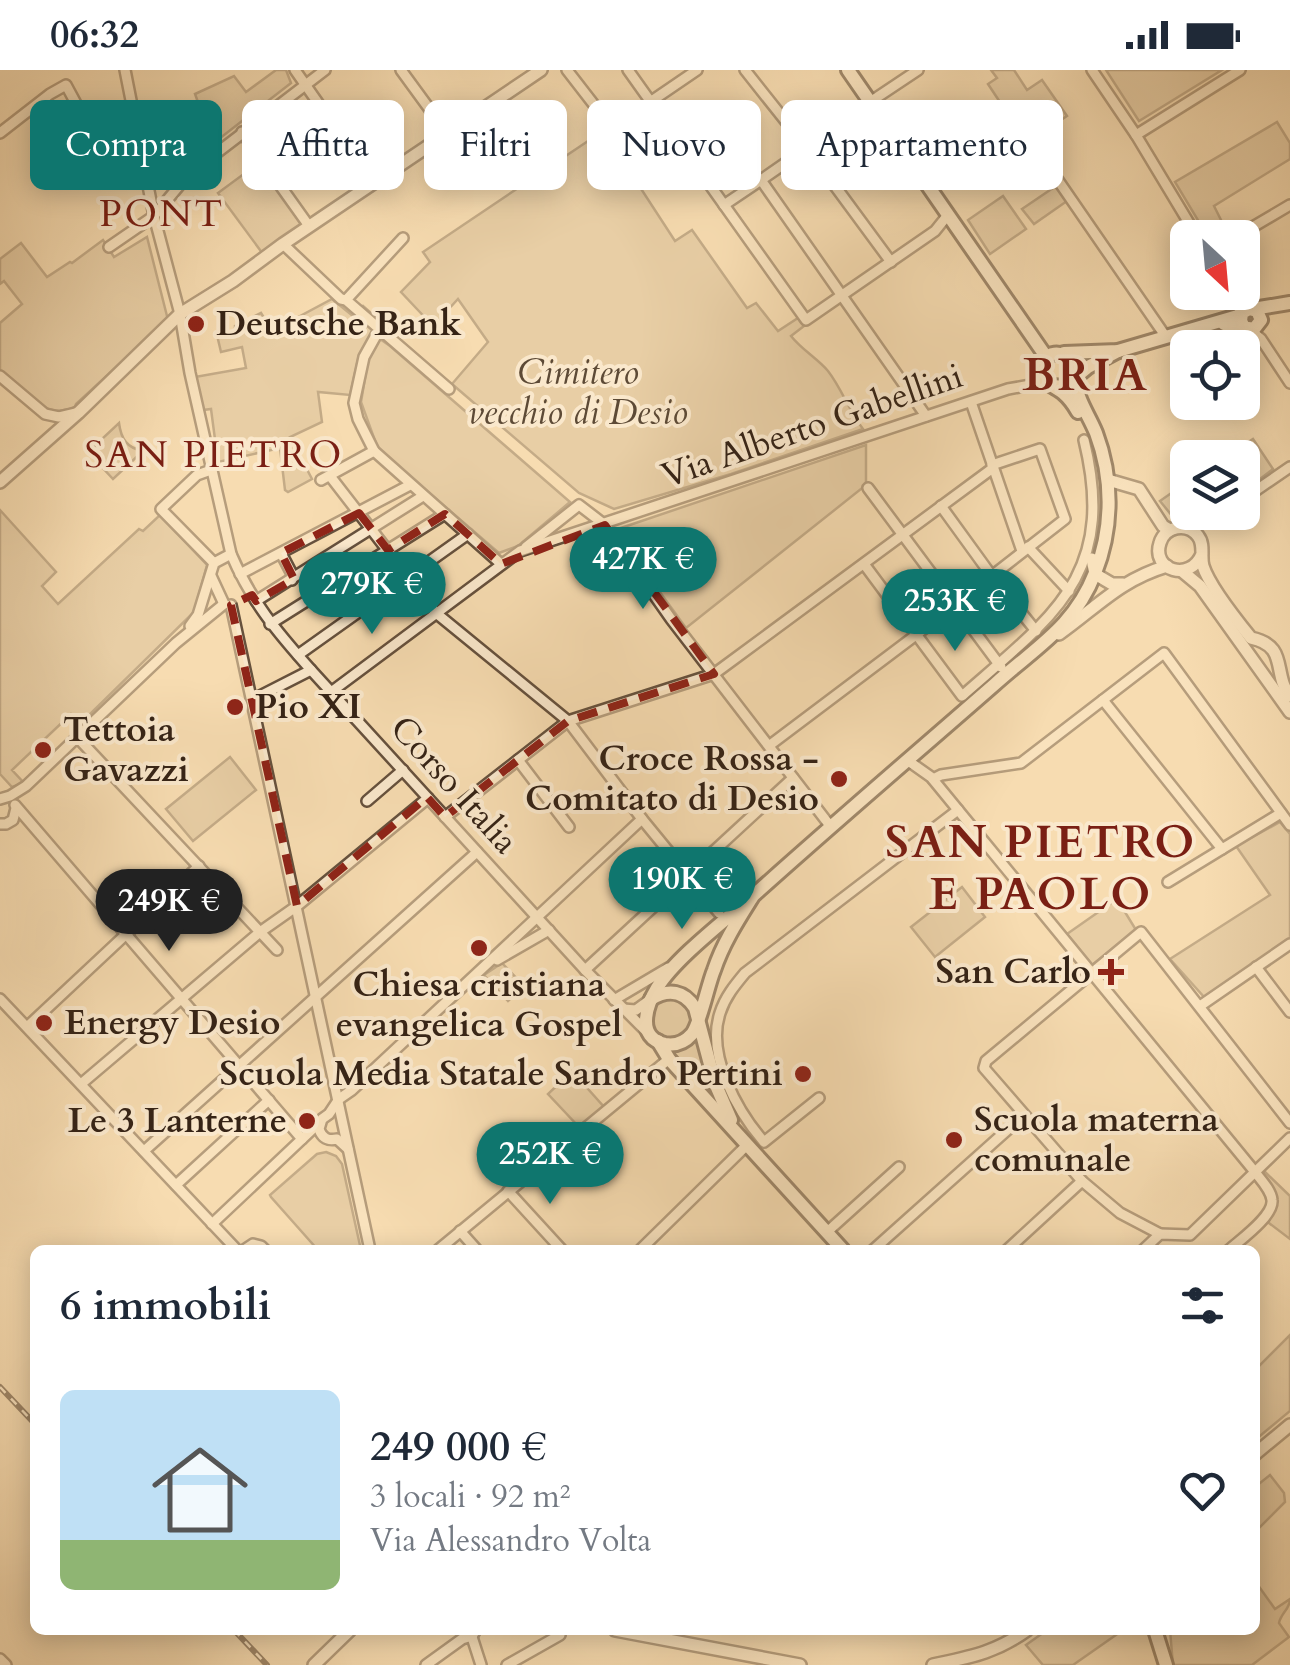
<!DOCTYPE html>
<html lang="it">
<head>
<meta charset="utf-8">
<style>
	body { margin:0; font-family:Cardo,serif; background:#f6f6f7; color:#1f2937; height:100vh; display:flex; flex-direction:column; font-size:38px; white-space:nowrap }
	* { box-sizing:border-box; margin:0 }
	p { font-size:32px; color:#747a83 }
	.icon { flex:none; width:55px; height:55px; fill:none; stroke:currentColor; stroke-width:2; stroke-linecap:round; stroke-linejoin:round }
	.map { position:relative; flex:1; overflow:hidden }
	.drawer { position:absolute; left:30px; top:1175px; width:1230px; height:390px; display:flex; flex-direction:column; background:#fff; border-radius:15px; box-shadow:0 5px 25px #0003 }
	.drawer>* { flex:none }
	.guide { position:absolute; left:30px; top:30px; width:1230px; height:90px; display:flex; gap:20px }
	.needle { width:65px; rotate:154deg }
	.fabs { position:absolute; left:1170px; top:150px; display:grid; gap:20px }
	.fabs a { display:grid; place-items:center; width:90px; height:90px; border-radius:15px; background:#fff; box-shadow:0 5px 25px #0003; font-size:50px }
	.price { position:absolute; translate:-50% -85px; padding:0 22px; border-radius:35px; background:#0f766e; color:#fff; font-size:32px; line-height:65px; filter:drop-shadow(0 2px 5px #0008) }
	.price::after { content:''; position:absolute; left:50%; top:60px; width:30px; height:22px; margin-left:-15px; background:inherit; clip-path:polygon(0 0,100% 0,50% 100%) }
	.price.active { background:#222; color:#fff }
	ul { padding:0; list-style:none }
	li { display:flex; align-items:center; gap:30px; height:250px; padding:0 30px }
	li span { display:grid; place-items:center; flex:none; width:280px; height:200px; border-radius:15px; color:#555 }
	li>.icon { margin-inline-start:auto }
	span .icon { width:120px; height:120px; fill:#fffc; stroke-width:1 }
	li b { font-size:42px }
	h2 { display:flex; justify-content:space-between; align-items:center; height:120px; padding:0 30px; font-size:42px }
	.chip { padding:0 35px; border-radius:15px; background:#fff; box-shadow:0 5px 25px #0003; font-size:35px; line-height:90px }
	.chip.active { background:#0f766e; color:#fff }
	.status { display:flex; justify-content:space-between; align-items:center; height:70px; padding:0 50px; background:#fff; direction:ltr }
	.status svg { height:28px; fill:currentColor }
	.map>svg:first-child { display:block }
</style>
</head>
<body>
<div class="status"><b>06:32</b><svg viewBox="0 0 49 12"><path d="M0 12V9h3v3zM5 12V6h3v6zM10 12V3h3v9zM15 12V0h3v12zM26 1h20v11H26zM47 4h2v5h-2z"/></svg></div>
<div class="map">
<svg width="1290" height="1595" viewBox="0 0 1290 1595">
	<rect width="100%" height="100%" fill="#f7dcb1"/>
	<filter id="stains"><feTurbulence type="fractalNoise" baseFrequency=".002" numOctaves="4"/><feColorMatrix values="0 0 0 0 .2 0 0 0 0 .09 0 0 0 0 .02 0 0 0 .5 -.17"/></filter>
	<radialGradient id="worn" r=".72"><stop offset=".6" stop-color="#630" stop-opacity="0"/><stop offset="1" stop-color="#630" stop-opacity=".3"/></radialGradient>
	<!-- green -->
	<g fill="#d6bd97" stroke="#867056" stroke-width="2.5">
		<path d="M276 0H286L291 13 197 86V93L191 96 182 64 204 49 195 24 234 6 246 22Z"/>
		<path d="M991 0H1014L1027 20 1042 10 1067 46 1027 73 988 14 997 8Z"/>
		<path d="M1106 0H1222L1139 51Z"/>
		<path d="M1277 52 1290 73V89L1214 136 1227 162 1217 167H1208L1175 112Z"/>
		<path d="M603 61 620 87 627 82 641 102 634 108 675 171 692 160 747 238 756 233 778 261 798 248 804 256 791 266C802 280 817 288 828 301 842 319 849 341 863 359L731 404 614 439 579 423 452 314 488 272 458 229 433 256 401 222 430 192 423 182Z"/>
		<path d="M260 92 304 155 263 184 218 123Z"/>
		<path d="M1056 116 1067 131 1034 154 1022 139Z"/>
		<path d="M1003 126 1026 159 990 184 968 150Z"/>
		<path d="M147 167 168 250 76 334 75 337C44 352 22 319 0 300V253L22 234 4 211 0 214V189L21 173 47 207 70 192 72 193 103 170 114 187Z"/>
		<path d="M332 229 353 246 363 236 379 250 359 285 350 325 318 322 322 352 290 367 312 409 288 422 285 420 280 378 218 392 211 339 203 340 195 307 246 298 242 277 221 282 217 265 235 263V256L261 243 272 261Z"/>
		<path d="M380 269 390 276 570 432 518 476 499 483 378 379 361 332 368 290Z"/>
		<path d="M119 353C121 369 127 378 143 381L113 409 88 382Z"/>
		<path d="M1253 369 1273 399 1243 422 1242 388 1225 387Z"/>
		<path d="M866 375V415L686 558 615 460Z"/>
		<path d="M1187 412 1188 442 1214 443C1200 452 1189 449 1173 447L1160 431Z"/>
		<path d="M0 440 56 502 42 516 58 534 139 459 143 461 160 445 207 495 194 542 81 653 71 644 12 700 24 713 12 717 0 704Z"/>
		<path d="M230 687 256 720 193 771 166 739Z"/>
		<path d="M1280 752 1290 764V869L1205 928 1170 889 1270 825 1236 776Z"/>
		<path d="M962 817 985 847 935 887 911 857Z"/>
		<path d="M1117 829 1136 860 1092 895 1067 864Z"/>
		<path d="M502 893 524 916 508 931 484 905Z"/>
		<circle cx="671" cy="948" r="20"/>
		<path d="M697 963 702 993 717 1030 714 1034 666 978Z"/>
		<path d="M572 1001 604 1037 580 1058 548 1024Z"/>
		<path d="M326 1082 336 1086 342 1094 361 1180H318L271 1127 270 1125 317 1084Z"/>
		<path d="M1263 1100 1290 1126V1169L1265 1150 1274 1140 1260 1103Z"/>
		<path d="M1290 1265V1341L1255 1370V1300Z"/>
		<path d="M1270 1405 1284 1423 1285 1432 1255 1462V1417Z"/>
		<path d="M1255 1511 1275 1539 1290 1529C1290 1539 1281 1543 1279 1553L1289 1567 1252 1595H1173L1170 1560H1255Z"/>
		<path d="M1047 1560H1123L1073 1595H1043L1026 1575Z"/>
	</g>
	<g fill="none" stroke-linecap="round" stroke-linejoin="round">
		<!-- minor casing -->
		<g stroke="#66513d" stroke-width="14">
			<g id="minor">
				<path d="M125 0 154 146 180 244 190 303 231 484C251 531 277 562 311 600L585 900 647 962"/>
				<path d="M295 0 374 113"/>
				<path d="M401 0 447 63"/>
				<path d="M567 0 612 58 697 0"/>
				<path d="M628 0 806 250 935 161 947 146"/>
				<path d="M745 0 807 78 891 192"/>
				<path d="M1092 0 1136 65 1198 168"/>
				<path d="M870 32 918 0"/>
				<path d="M242 62 309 156"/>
				<path d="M0 63 50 24 66 15 106 89 141 80"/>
				<path d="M1136 65 1240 0"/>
				<path d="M807 78 761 110 926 346"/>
				<path d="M1053 103 1166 267"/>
				<path d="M99 113 113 102 106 89"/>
				<path d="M724 135 761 110"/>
				<path d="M1234 168 1290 135"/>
				<path d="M283 174 341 229 346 230 449 319"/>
				<path d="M109 177 154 146 188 105 325 0"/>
				<path d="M1231 222 1238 234 1241 245"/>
				<path d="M346 230 403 168"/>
				<path d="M379 260 364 287 354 333 358 349 374 381 501 494"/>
				<path d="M1250 260 1261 269 1290 313"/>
				<path d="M0 306 45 344 59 347 76 343"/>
				<path d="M971 332 1022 481"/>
				<path d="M211 400 197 405 161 439 214 493"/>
				<path d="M330 406 436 543 568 651 642 749 719 843"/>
				<path d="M321 410 374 381"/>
				<path d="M868 418 1001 597"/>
				<path d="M1242 430 1290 397"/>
				<path d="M941 436 991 505 1036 561"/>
				<path d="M1185 457 1207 452 1224 442"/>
				<path d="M526 477 579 435 605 455 671 549 831 757"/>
				<path d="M1028 477 1069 521"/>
				<path d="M281 483 293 506 292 510"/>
				<path d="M864 494 962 626C1054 545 1117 505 1084 370"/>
				<path d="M240 504 410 415"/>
				<path d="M211 506 224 534"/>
				<path d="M256 531 423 426"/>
				<path d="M231 535 370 1180"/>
				<path d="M270 554 445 444"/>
				<path d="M190 556 198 545 214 493 231 484"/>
				<path d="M298 585 468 464"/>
				<path d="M331 622 520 481 1008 319 1036 314 1050 315"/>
				<path d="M252 630 311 600"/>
				<path d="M1103 630 1222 779 1281 743"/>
				<path d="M77 667 277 880"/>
				<path d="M770 675 916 565 1065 449 1040 379 992 395"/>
				<path d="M518 690 569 757"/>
				<path d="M907 690 931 707 1255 1102C1261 1110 1271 1120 1272 1130 1274 1146 1240 1170 1229 1180"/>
				<path d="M933 709 941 705 1021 693 1164 583 1290 755"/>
				<path d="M0 729 10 726 26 716 176 573 224 534"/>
				<path d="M367 731 403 700"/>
				<path d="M15 735 302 1069"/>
				<path d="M445 747 568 651 714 604 993 398"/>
				<path d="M0 754H6L13 750 16 738"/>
				<path d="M1168 812 1222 779"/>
				<path d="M497 890 549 860"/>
				<path d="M1256 897 1290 942"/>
				<path d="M585 900 793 708"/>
				<path d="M0 929 237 1180"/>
				<path d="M614 930 668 898"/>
				<path d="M1200 936 1290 874"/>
				<path d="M623 939 636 940 651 929"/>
				<path d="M27 957 199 796"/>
				<path d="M81 1014 260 862 297 836 428 728"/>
				<path d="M819 1028 764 1072C737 1041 706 985 720 943 725 927 735 915 745 903L958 740"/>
				<path d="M348 1079 337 1069C328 1071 322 1068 319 1059L322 1049 329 1044 339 1029 352 1020 642 749"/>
				<path d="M144 1081 477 782"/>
				<path d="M176 1115 269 1030"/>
				<path d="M508 1121 562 1180"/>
				<path d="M212 1154 319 1053"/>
				<path d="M460 1161 477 1180"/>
				<path d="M827 1162 899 1097"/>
				<path d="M1160 1164 1120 1143 1082 1111 984 998 986 991 1141 862 1290 1053"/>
				<path d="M244 1180 253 1174 261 1176 265 1180"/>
				<path d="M438 1180 669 989"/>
				<path d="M640 1180 747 1075"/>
				<path d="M873 1180 1024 1045"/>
				<path d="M1007 1180 1082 1111"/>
				<path d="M1143 1180 1160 1164 1190 1165 1290 1068"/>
				<path d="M471 1564 481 1595"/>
				<path d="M0 1589 6 1595"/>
				<path d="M426 1595 462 1569 472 1566 476 1560"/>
				<path d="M507 1595 560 1565"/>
			</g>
		</g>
		<!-- tertiary casing -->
		<g stroke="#66513d" stroke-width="16">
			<g id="tertiary">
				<path d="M1108 410 1139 419 1163 456 1170 460"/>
				<path d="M0 412 78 343 180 244 233 211 283 174 541 0"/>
				<path d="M1202 484C1190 513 1151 500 1160 473 1165 456 1187 452 1198 466 1205 475 1200 486 1203 496 1209 515 1238 552 1251 568 1289 576 1272 603 1290 626"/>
				<path d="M1092 489 1095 504 1112 514H1123"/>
				<path d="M1182 501 1200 516 1290 642"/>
				<path d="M1059 564C1097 537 1120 510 1167 496"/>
				<path d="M1255 1384 1290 1355"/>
				<path d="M615 1560 800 1595"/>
				<path d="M314 1595 350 1560"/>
				<path d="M933 1595C970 1587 995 1583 1027 1560"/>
			</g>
		</g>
		<!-- secondary casing -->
		<g stroke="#352316" stroke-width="18">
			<g id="secondary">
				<path d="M848 0 1047 288"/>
				<path d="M1253 239 1290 233"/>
				<path d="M1224 254 1254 259 1261 250 1257 241 1249 239 1242 243 1241 251 1244 257"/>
				<path d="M1064 283 1118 281 1241 245"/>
				<path d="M1052 316 1065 317 1075 307V294C1065 279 1041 279 1042 301 1042 314 1055 316 1063 323 1069 328 1074 335 1078 342"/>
				<path d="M753 826C738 850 723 873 714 900 708 914 700 954 692 964 685 972 676 976 665 974 636 968 646 936 657 918 675 888 727 849 755 824 834 753 915 684 995 614 1036 577 1074 557 1095 503 1113 458 1113 408 1096 363 1088 343 1075 328 1076 307L1088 297 1118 281"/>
				<path d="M651 929C669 918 684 921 695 938L715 1013 731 1050"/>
				<path d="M658 971 669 989 843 1180"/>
				<path d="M1155 1560 1166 1595"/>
			</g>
		</g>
		<!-- minor -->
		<use href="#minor" stroke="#fae8cc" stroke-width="9"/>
		<!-- tertiary -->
		<use href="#tertiary" stroke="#fae8cc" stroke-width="11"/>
		<!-- secondary -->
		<use href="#secondary" stroke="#fae8cc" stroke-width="12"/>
		<!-- rail casing -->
		<g stroke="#352316" stroke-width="6">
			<g id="rail">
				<path d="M0 1317 35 1354"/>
				<path d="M234 1560 267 1595"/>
			</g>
		</g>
		<!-- rail -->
		<use href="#rail" stroke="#fae8cc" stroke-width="2.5" stroke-dasharray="8" stroke-linecap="butt"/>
	</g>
	<!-- marked area -->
	<path d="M0 0H1290V1595H0ZM359 443 388 480 445 444 501 494 605 455 714 604 568 651 445 747 427 727 297 836 231 535 252 525 256 531 294 509 281 483Z" fill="#f7dcb1" fill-opacity=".55" fill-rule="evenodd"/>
	<path fill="none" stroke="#8f2418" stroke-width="8" stroke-dasharray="20 12" stroke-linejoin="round" d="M359 443 388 480 445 444 501 494 605 455 714 604 568 651 445 747 427 727 297 836 231 535 252 525 256 531 294 509 281 483Z"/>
	<!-- markers -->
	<g fill="#8f2418" stroke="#fae8cc" stroke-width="4">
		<circle cx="196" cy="254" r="10"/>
		<circle cx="235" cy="637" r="10"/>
		<circle cx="43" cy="680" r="10"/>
		<circle cx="839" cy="709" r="10"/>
		<circle cx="479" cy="878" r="10"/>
		<path d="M1106 887h10v10h10v10h-10v10h-10v-10h-10v-10h10z"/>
		<circle cx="44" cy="953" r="10"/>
		<circle cx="803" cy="1004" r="10"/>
		<circle cx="307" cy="1051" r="10"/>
		<circle cx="954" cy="1070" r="10"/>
	</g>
	<g text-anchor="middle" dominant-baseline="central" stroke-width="8" stroke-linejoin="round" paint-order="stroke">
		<!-- poi labels -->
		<g font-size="35" font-weight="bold" fill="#352316" stroke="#fae8cc" text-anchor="start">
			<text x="216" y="254">Deutsche Bank</text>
			<text x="255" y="637">Pio XI</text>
			<text x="63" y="660">Tettoia<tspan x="63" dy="40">Gavazzi</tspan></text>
			<text x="819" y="689" text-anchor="end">Croce Rossa -<tspan x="819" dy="40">Comitato di Desio</tspan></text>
			<text x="1091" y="902" text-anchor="end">San Carlo</text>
			<text x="479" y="915" text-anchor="middle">Chiesa cristiana<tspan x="479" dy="40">evangelica Gospel</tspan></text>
			<text x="64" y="953">Energy Desio</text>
			<text x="783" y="1004" text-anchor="end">Scuola Media Statale Sandro Pertini</text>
			<text x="974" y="1050">Scuola materna<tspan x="974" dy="40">comunale</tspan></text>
			<text x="287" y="1051" text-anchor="end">Le 3 Lanterne</text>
		</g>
		<!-- park labels -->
		<g font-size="35" font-style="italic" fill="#5d4a36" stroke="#fae8cc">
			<text x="578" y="303">Cimitero<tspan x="578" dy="40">vecchio di Desio</tspan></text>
		</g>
		<!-- street labels -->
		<g font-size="35" fill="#352316" stroke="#fae8cc">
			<text transform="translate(812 356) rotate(-19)">Via Alberto Gabellini</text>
			<text transform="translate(454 715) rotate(48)">Corso Italia</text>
		</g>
		<!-- neighbourhood labels -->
		<g font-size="38" letter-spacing="2.5" fill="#7a1f14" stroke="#fae8cc">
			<text x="162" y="144">PONT</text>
			<text x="214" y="385">SAN PIETRO</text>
		</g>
		<!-- district labels -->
		<g font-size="45" font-weight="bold" letter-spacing="2.5" fill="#7a1f14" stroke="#fae8cc">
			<text x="1086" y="305">BRIA</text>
			<text x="1041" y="772">SAN PIETRO<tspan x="1041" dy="52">E PAOLO</tspan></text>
		</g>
	</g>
	<rect width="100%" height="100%" filter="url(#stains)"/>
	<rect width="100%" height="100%" fill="url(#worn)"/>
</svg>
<div class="fabs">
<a><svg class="needle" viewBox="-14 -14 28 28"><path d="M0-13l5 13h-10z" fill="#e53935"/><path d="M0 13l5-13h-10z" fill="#747a83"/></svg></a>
<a><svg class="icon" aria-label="locate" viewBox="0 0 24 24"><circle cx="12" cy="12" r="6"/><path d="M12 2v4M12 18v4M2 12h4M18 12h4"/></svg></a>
<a><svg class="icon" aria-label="layers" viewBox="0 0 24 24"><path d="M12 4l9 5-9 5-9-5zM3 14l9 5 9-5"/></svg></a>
</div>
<b class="price" style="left:643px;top:542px">427K €</b>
<b class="price" style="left:372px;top:567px">279K €</b>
<b class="price" style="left:955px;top:584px">253K €</b>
<b class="price" style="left:682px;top:862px">190K €</b>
<b class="price active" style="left:169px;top:884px">249K €</b>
<b class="price" style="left:550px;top:1137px">252K €</b>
<div class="guide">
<a class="chip active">Compra</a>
<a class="chip">Affitta</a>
<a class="chip">Filtri</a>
<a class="chip">Nuovo</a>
<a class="chip">Appartamento</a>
</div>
<section class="drawer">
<h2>6 immobili<svg class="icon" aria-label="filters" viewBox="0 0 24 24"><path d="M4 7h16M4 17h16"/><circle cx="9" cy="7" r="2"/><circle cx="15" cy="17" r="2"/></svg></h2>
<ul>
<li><span style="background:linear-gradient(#bfe0f5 75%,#8fb573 0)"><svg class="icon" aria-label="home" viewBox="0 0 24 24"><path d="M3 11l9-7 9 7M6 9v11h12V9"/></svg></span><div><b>249 000 €</b><p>3 locali · 92 m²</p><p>Via Alessandro Volta</p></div><svg class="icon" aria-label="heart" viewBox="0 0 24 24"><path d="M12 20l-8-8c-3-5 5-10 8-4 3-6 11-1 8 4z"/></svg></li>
</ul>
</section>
</div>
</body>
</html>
